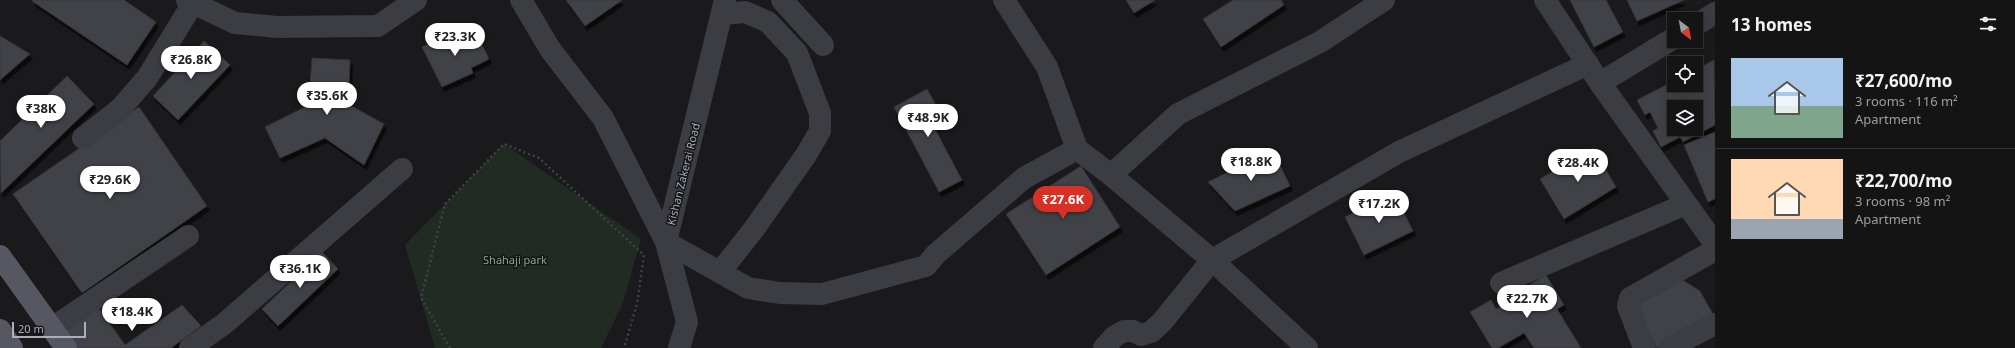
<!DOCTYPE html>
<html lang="en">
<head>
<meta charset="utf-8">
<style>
	body { margin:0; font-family:"Noto Sans",sans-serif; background:#1d1d1e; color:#f1f3f6; height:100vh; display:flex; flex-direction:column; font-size:15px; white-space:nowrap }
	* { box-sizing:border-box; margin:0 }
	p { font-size:13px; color:#9d9ea0 }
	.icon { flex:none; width:22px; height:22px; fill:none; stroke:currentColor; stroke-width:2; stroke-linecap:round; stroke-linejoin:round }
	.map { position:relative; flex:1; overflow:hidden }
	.sheet { display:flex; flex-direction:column; background:#141415; width:300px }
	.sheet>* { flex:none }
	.needle { width:26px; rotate:148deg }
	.tools { position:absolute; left:1667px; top:12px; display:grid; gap:8px }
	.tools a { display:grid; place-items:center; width:36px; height:36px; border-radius:0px; background:#141415; box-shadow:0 2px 10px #0003,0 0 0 1px #333334; font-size:20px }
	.scale { position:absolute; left:12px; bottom:10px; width:74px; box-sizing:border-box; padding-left:4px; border:2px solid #acaebc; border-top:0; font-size:11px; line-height:14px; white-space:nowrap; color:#acaebc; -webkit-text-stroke:3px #151517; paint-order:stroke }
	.price { position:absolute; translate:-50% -34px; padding:0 9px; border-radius:14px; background:#fff; color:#222; font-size:13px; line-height:26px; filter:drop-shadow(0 1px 2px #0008) }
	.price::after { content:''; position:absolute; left:50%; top:24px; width:12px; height:9px; margin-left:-6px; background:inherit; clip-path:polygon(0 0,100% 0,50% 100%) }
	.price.current { background:#d93025; color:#fff }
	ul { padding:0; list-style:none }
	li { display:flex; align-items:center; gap:12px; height:100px; padding:0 16px }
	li+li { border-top:1px solid #333334 }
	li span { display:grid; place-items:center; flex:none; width:112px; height:80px; border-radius:0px; color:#555 }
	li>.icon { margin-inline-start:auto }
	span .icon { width:48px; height:48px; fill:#fffc; stroke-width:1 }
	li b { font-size:17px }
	h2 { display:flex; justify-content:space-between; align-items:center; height:48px; padding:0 16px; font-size:17px }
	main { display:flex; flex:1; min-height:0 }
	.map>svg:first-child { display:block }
</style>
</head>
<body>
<main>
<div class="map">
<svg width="1715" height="348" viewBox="0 0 1715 348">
	<defs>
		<filter id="shadow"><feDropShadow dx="2.5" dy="4.5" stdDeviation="0" flood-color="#0009"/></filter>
	</defs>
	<rect width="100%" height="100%" fill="#1a1a1c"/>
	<!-- green -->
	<path fill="#212b24" d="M504 144 641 239 623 303 601 348H435L405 245Z"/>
	<!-- building -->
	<g fill="#414246" stroke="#343338" fill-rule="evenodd" filter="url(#shadow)">
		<path d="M33 0H124L156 22 127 65 32 1Z"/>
		<path d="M566 0H622L585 26Z"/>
		<path d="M1126 0H1155L1134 13Z"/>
		<path d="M1233 0H1281L1284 5 1221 47 1203 19Z"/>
		<path d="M1570 0H1606L1623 32 1594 47Z"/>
		<path d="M1627 0H1684L1637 21Z"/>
		<path d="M460 29 465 40 477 34 489 59 471 68 473 73 442 87 422 47Z"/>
		<path d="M0 36 30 54 0 80Z"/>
		<path d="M204 41 230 65 178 120 153 96Z"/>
		<path d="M312 58 350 60 348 104 384 124 364 165 325 138 280 158 265 127 305 107 309 99Z"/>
		<path d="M1714 60 1715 125 1683 142 1680 137 1661 147 1653 131 1658 128 1650 112 1645 115 1637 100 1674 81V85H1696V70ZM1674 107H1696V129H1674Z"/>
		<path d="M67 76 94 104 1 193 0 141Z"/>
		<path d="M927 89 945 121 934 127 962 180 939 192 894 107Z"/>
		<path d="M139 107 207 206 82 293 13 194Z"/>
		<path d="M1715 132V199L1708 202 1684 145Z"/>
		<path d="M1593 148 1616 187 1564 219 1540 179Z"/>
		<path d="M1273 150 1290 186 1235 211 1208 182Z"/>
		<path d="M1081 166 1120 227 1046 275 1006 214Z"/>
		<path d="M1394 193 1413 231 1364 255 1345 217Z"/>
		<path d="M322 252 338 269 278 326 262 309Z"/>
		<path d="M1546 275 1564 305 1557 309 1581 348H1534L1524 333 1498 348H1492L1470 312 1491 300 1496 309 1515 298 1513 295Z"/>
		<path d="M1678 277 1700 291 1714 316 1656 348 1635 301Z"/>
		<path d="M182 305 201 326 171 348H76L64 331 98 307 125 345Z"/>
	</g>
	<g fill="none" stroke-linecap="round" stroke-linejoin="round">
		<!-- path -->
		<path stroke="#404148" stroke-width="2.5" stroke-dasharray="2 3" stroke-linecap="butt" d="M450 348 421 298 445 204 504 144 539 158 644 255 637 304 624 348"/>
		<!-- street -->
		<g stroke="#3c3c43" stroke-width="22">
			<path d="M187 0 235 23 277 27 378 26 416 0"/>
			<path d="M521 0 550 49 603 118 666 242 748 288 780 293 822 294 926 266 936 254 1024 178 1077 149"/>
			<path d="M782 0 823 45"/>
			<path d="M1004 0 1047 67 1077 149 1111 175 1212 260 1307 348"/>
			<path d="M1545 0 1600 83 1715 244"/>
			<path d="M1696 25 1715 13"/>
			<path d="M1600 83 1674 38"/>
			<path d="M83 138 120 109 147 78 193 3"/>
			<path d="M1111 175 1178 114 1320 42 1384 0"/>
			<path d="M720 272 754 229 806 155 820 131V113L797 53 768 22 745 12 722 14"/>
			<path d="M1501 283 1686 204"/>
			<path d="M52 328 188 236"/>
			<path d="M190 348 224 324 402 169"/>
			<path d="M679 348 687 322 666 242 725 0"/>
			<path d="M1104 348 1115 336 1124 331H1133L1141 335 1151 332 1162 322 1212 260 1399 152 1588 64"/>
			<path d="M1644 348 1628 306 1630 298 1715 250"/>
			<path d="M1669 348 1715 324"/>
		</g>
		<!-- primary -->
		<g stroke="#565760" stroke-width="22">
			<path d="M0 256 66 348"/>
			<path d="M0 330 12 348"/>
		</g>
	</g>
	<g text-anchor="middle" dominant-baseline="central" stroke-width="3" stroke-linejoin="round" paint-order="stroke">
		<!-- street labels -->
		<g font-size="11" fill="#acaebc" stroke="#151517">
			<text transform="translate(683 174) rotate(-76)">Kishan Zakerai Road</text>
		</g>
		<!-- park labels -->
		<g font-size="11" fill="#82a88a" stroke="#151517">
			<text x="515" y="259">Shahaji park</text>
		</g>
	</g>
</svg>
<div class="tools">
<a><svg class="needle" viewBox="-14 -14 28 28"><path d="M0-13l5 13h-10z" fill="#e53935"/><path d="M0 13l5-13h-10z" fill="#9d9ea0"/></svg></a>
<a><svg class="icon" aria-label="locate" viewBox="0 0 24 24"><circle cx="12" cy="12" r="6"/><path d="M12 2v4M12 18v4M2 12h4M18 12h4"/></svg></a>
<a><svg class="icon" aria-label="layers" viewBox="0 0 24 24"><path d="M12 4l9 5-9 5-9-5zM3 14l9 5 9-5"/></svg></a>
</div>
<div class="scale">20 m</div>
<b class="price" style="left:455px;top:57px">₹23.3K</b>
<b class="price" style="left:191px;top:80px">₹26.8K</b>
<b class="price" style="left:327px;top:116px">₹35.6K</b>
<b class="price" style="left:41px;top:129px">₹38K</b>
<b class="price" style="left:928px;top:138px">₹48.9K</b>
<b class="price" style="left:1251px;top:182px">₹18.8K</b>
<b class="price" style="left:1578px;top:183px">₹28.4K</b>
<b class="price" style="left:110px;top:200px">₹29.6K</b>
<b class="price current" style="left:1063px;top:220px">₹27.6K</b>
<b class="price" style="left:1379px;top:224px">₹17.2K</b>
<b class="price" style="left:300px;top:289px">₹36.1K</b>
<b class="price" style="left:1527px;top:319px">₹22.7K</b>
<b class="price" style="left:132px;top:332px">₹18.4K</b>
</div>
<section class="sheet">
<h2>13 homes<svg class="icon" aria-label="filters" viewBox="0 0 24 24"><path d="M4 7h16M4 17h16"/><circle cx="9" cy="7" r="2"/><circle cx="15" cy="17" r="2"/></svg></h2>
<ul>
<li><span style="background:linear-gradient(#a9c7e8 60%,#7fa58c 0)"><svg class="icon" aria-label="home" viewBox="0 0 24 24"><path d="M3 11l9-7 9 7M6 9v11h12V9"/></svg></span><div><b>₹27,600/mo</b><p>3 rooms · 116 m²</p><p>Apartment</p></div></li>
<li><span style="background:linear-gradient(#ffd9b3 75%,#9aa5b1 0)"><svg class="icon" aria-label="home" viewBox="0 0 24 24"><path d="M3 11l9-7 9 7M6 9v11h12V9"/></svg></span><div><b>₹22,700/mo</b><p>3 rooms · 98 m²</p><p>Apartment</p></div></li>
</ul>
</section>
</main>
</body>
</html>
